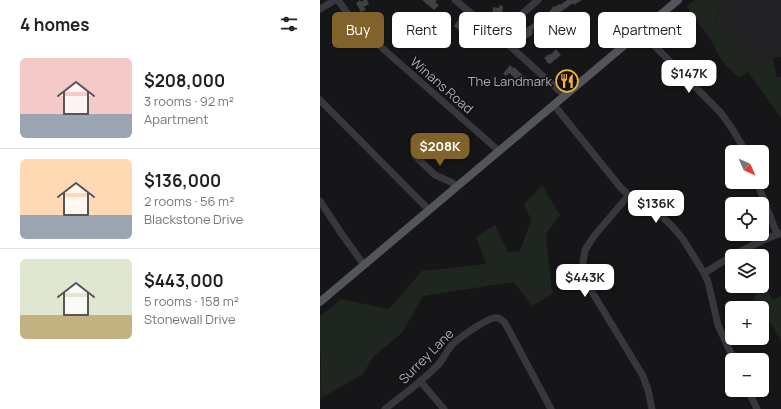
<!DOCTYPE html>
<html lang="en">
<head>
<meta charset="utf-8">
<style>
	body { margin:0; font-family:Manrope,sans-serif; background:#f2f2f2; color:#222; height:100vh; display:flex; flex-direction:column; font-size:15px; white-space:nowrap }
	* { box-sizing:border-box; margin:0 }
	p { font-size:13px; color:#767676 }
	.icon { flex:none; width:22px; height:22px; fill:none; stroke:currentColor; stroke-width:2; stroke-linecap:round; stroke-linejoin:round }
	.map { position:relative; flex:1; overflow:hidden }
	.drawer { display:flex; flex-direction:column; background:#fff; width:320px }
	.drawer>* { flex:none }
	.hud { position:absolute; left:12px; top:12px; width:380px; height:36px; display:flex; gap:8px }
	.needle { width:26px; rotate:135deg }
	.buttons { position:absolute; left:405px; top:145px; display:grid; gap:8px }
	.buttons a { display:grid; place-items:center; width:44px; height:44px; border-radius:6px; background:#fff; box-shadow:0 1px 3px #0004; font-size:20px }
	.price { position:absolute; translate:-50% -34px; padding:0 9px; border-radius:8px; background:#fff; color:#222; font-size:13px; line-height:26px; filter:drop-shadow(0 1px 2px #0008) }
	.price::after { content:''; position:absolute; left:50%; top:24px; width:12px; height:9px; margin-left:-6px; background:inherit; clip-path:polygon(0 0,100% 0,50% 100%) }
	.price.selected { background:#80622a; color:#fff }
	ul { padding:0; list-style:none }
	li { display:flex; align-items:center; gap:12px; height:100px; padding:0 20px }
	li+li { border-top:1px solid #e0e0e0 }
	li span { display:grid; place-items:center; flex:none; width:112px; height:80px; border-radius:6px; color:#555 }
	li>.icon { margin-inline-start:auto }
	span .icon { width:48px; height:48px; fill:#fffc; stroke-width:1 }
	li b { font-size:17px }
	h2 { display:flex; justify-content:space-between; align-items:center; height:48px; padding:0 20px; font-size:17px }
	.chip { padding:0 14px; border-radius:6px; background:#fff; box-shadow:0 1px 3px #0004; font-size:14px; line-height:36px }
	.chip.selected { background:#80622a; color:#fff }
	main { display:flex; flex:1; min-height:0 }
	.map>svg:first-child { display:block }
</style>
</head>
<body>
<main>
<section class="drawer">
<h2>4 homes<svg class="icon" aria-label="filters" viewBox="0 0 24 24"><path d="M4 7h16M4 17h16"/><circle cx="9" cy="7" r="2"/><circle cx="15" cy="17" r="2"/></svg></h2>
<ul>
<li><span style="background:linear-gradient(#f6c9c9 70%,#9aa5b1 0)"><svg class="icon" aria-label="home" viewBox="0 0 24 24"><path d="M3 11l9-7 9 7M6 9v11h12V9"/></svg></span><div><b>$208,000</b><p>3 rooms · 92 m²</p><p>Apartment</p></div></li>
<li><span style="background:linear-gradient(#ffd9b3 70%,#9aa5b1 0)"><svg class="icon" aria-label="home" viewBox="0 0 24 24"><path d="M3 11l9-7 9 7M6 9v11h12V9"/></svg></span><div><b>$136,000</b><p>2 rooms · 56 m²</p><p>Blackstone Drive</p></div></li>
<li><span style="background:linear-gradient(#dfe7d0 70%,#c2b280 0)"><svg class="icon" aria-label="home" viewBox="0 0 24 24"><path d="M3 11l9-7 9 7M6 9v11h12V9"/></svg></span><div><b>$443,000</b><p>5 rooms · 158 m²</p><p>Stonewall Drive</p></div></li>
</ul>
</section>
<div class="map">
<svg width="461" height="409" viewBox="0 0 461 409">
	<rect width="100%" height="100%" fill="#161618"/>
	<!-- built -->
	<path fill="#222225" d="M406 0H461V57L437 62 435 64 404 29 395 23 399 6Z"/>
	<!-- green -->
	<g fill="#1e261f">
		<path d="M375 0H406L399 6 395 23 404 29 435 64 437 62 453 59 457 77H461V118L428 72 419 78 404 64 390 39 373 16 367 6Z"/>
		<path d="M222 185 240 215 226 234 232 294 212 306 194 282 103 296 82 333 53 357 43 374 0 399 1 354H0V316L21 299 69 309 102 271 166 264 156 237 175 225 188 252 200 251 211 220 204 204Z"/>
		<path d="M442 283 453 300 461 296V341L454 328 442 311V308H440L434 300 437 286H442Z"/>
	</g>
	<!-- building -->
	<g fill="#404145">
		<path d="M40 0 41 2 44 0H47L49 4 44 7 46 10 41 12 36 3Z"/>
		<path d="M102 0H117L115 2 119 5 114 10Z"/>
		<path d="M247 0H262L254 5 253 3 239 13 241 15 238 17 236 15 233 17 229 11 232 9 231 8 234 6 235 7 239 4 240 5Z"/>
		<path d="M179 5 183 6 182 15 172 14 173 7 179 8Z"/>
		<path d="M221 16 225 21 212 30 213 32 212 34V35L204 40 200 35 204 32 203 30 214 23 213 22Z"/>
		<path d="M138 20 145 27 141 32 134 26Z"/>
		<path d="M236 49 241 55 230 64 226 62 227 61 224 58 229 54 230 55Z"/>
		<path d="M190 65 193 68 194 67 206 78V77L210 81 205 87 189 73 186 76 183 74Z"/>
	</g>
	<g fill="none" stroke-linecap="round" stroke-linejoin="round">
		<!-- minor -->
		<g stroke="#37383d" stroke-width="7">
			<path d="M18 0 35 24 179 151"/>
			<path d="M135 0 181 38 245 96"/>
			<path d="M0 9 15 0"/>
			<path d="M320 31 401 113 413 130 426 152"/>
			<path d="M181 38 195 20 218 0"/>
			<path d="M0 100 109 210"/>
			<path d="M234 105 301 188 309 195 340 215 352 226 363 239 384 273 388 282 398 325 414 360"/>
			<path d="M95 156 115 175 131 182 137 187"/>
			<path d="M437 182 457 234"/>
			<path d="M309 195 274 236 265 250 263 262V271L266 282 323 376 328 390 332 409"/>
			<path d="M0 201 21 233 44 265"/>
			<path d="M412 256C428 247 444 239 461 233"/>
			<path d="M384 273 412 256"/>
			<path d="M100 381 124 409"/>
			<path d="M428 390 437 409"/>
			<path d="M65 409C83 395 101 382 117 366 123 360 126 352 131 346 137 339 167 318 175 318 179 317 182 320 185 323L231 409"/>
		</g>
		<!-- major -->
		<path stroke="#53555c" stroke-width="8" d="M0 302 358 0"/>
	</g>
	<!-- icons -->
	<defs>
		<g id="restaurant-ring" transform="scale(1.15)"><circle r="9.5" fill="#111113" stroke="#f2b134" stroke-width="1.5"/><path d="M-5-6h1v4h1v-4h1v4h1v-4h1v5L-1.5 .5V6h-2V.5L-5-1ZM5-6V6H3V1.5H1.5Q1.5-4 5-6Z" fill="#f2b134"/></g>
	</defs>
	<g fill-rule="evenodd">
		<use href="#restaurant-ring" x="247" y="81"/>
	</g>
	<g text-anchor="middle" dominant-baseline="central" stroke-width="3" stroke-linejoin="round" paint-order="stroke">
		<!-- poi labels -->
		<g font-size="13" fill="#a8adb8" stroke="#111113" text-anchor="end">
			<text x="232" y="81">The Landmark</text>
		</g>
		<!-- street labels -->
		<g font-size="13" fill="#a8adb8" stroke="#111113">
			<text transform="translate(122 85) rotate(41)">Winans Road</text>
			<text transform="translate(106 356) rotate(-45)">Surrey Lane</text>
		</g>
	</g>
</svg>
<div class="buttons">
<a><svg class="needle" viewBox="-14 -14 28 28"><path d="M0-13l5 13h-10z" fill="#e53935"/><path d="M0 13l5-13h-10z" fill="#767676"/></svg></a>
<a><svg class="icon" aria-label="locate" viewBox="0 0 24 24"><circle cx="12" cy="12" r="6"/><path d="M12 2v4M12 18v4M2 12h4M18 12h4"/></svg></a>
<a><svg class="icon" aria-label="layers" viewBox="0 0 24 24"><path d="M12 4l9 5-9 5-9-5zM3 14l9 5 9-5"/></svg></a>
<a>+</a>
<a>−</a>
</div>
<b class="price" style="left:369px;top:94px">$147K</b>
<b class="price selected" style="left:120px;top:167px">$208K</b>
<b class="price" style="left:336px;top:224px">$136K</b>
<b class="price" style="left:265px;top:298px">$443K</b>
<div class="hud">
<a class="chip selected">Buy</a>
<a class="chip">Rent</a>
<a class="chip">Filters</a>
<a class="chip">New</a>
<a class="chip">Apartment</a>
</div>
</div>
</main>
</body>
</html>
